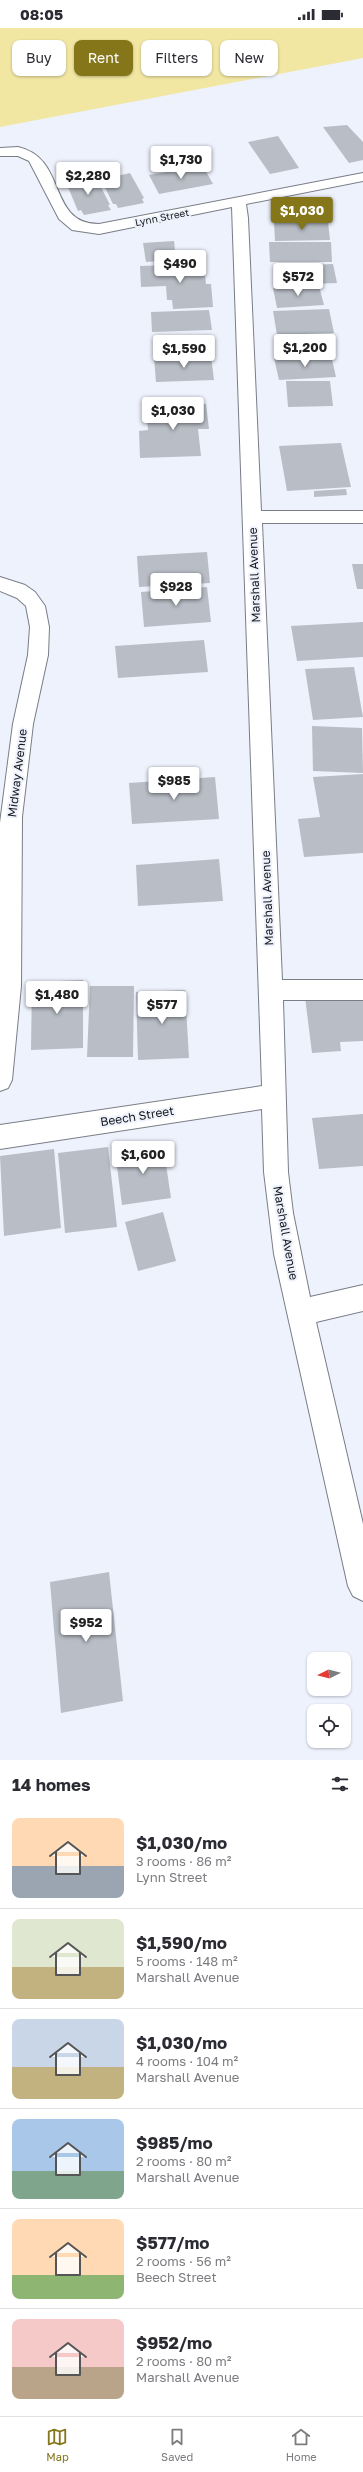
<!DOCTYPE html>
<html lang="en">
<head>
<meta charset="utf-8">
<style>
	body { margin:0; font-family:"Golos Text",sans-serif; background:#f2f2f3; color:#2b2b33; height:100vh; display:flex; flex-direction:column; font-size:15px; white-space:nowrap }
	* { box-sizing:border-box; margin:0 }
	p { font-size:13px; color:#7c7c81 }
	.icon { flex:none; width:22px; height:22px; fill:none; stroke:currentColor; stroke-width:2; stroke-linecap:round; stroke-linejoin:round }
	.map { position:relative; height:1732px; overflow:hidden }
	.panel { display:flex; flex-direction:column; background:#fff; flex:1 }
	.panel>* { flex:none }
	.banner { position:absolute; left:12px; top:12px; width:339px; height:36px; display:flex; gap:8px }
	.needle { width:26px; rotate:264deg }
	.controls { position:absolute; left:307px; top:1624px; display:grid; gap:8px }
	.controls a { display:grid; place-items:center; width:44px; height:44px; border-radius:8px; background:#fff; box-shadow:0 1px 3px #0004; font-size:20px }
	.price { position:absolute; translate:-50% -34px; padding:0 9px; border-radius:4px; background:#fff; color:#222; font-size:13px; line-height:26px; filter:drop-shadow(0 1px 2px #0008) }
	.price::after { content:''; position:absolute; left:50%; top:24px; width:12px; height:9px; margin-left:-6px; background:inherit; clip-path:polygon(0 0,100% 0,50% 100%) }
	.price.active { background:#847619; color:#fff }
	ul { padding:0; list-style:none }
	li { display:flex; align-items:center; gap:12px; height:100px; padding:0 12px }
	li+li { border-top:1px solid #e1e1e2 }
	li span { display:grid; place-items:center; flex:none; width:112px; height:80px; border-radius:8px; color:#555 }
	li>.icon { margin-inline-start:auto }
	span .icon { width:48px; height:48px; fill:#fffc; stroke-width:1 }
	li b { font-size:17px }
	h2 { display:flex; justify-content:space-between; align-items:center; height:48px; padding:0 12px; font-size:17px }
	.pill { padding:0 14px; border-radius:8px; background:#fff; box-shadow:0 1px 3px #0004; font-size:14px; line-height:36px }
	.pill.active { background:#847619; color:#fff }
	.status { display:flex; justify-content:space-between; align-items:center; height:28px; padding:0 20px; background:#fff; direction:ltr }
	.status svg { height:11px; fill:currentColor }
	.menu { display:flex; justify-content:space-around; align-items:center; height:56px; border-top:1px solid #e1e1e2; background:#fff; font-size:11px; color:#7c7c81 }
	.menu a { display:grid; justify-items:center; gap:2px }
	.menu .active { color:#847619 }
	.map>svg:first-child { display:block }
</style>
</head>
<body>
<div class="status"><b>08:05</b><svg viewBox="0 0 49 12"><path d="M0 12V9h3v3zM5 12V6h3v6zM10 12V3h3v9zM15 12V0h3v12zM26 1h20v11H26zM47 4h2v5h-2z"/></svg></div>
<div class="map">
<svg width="363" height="1732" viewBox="0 0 363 1732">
	<rect width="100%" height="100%" fill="#eef2fc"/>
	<!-- green -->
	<path fill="#f1e6a2" d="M0 0H363V30L0 99Z"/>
	<!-- building -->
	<g fill="#b8bdc6">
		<path d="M347 97 363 114V132L349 135 323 99Z"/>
		<path d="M278 108 299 140 270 146 248 114Z"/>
		<path d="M203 138 213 156 159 166 149 147Z"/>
		<path d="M114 144 117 148 130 145 144 170 142 171 144 175 118 180 116 176H113L99 147Z"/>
		<path d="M91 149 93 152 97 151 110 177H108L111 182 84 187 81 182 78 183 65 152Z"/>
		<path d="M274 194H328L330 212 275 213Z"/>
		<path d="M174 213 176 232 146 234 143 215Z"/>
		<path d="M269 214H331L332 234H270Z"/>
		<path d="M204 236 206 256H211L213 279 173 281 172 272H167L166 258 141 259 140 238Z"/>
		<path d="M333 236 337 255 282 257 279 238Z"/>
		<path d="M319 258 324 277 277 280 273 260Z"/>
		<path d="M329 281 334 305 277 307 273 283Z"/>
		<path d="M209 282 212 302 152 304 151 284Z"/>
		<path d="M331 327 336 349 279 352 274 330Z"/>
		<path d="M211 328 214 352 156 354 154 330Z"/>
		<path d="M286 353H330L333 378 288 379Z"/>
		<path d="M206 376 209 401H198L201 428 140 430 139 403 148 402 146 378Z"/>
		<path d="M341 415 351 459 287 463 279 418Z"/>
		<path d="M346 461 347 467 314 469V463Z"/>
		<path d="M207 524 210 555 139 559 137 528Z"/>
		<path d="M352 536H363V561H357Z"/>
		<path d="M207 559 211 594 144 599 141 564Z"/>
		<path d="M363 594V629L297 633 291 598Z"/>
		<path d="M204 612 208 644 118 650 115 618Z"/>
		<path d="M354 639 363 689 313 692 305 641Z"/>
		<path d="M312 698 362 700 363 745 313 743Z"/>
		<path d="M363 746V825L304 829 298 791 320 789 313 749Z"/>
		<path d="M215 749 219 791 132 796 129 755Z"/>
		<path d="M219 831 223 873 138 878 136 837Z"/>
		<path d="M83 952V1020L31 1022 32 954Z"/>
		<path d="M90 958H134L133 1029H87Z"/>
		<path d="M185 962 189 1030 138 1032 136 964Z"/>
		<path d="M363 966V1013L340 1014 341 1023 312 1025 305 969Z"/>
		<path d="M363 1086V1138L319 1141 312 1090Z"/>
		<path d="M163 1116 171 1170 122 1177 115 1123Z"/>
		<path d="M108 1119 117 1199 65 1205 58 1125Z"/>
		<path d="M54 1121 61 1200 4 1208 0 1128Z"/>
		<path d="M163 1184 176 1233 138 1243 125 1194Z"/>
		<path d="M109 1544 123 1673 61 1685 50 1554Z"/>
	</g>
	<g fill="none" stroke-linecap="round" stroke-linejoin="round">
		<!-- minor casing -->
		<g stroke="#797d86" stroke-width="2">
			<g id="minor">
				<path d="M18 119C68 130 47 196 99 196L363 145V153L246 176 248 190 261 483H363V495H262L282 952H363V972H283L288 1144 293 1185 310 1269 363 1257V1283L316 1294 363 1496V1573L353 1568 348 1558 274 1226 264 1144 262 1081 0 1121V1097L262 1058 232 179 99 206 72 202 59 191 29 133 18 128H0V120Z"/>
				<path d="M0 549 25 557 35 564 45 578 49 599 48 627 33 696 22 789 21 958 12 1052 8 1060 0 1063V795L13 696 28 627 30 599 26 578 17 570 0 563Z"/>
			</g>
		</g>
		<!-- minor -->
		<use href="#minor" fill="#fff" fill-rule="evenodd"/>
	</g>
	<g text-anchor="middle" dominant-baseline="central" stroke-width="4" stroke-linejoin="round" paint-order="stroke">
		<!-- far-street labels -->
		<g font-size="10" fill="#17181c" stroke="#eef2fc">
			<text transform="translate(162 189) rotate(-11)">Lynn Street</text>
		</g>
		<!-- street labels -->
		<g font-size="12" fill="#17181c" stroke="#eef2fc">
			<text transform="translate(254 547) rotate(-92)">Marshall Avenue</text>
			<text transform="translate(17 745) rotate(-83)">Midway Avenue</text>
			<text transform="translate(267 870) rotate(-92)">Marshall Avenue</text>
			<text transform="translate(137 1088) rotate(-9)">Beech Street</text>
			<text transform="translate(286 1205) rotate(80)">Marshall Avenue</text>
		</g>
	</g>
</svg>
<div class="controls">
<a><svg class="needle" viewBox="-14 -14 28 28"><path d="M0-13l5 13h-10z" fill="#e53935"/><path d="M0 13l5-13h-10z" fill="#7c7c81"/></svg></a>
<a><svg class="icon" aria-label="locate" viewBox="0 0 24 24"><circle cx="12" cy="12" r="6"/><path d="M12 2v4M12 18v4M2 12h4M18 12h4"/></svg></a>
</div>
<b class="price" style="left:181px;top:152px">$1,730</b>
<b class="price" style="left:88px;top:168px">$2,280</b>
<b class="price active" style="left:302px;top:203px">$1,030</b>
<b class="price" style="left:180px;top:256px">$490</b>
<b class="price" style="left:298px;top:269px">$572</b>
<b class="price" style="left:305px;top:340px">$1,200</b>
<b class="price" style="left:184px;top:341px">$1,590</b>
<b class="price" style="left:173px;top:403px">$1,030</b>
<b class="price" style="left:176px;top:579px">$928</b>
<b class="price" style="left:174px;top:773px">$985</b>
<b class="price" style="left:57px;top:987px">$1,480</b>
<b class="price" style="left:162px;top:997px">$577</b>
<b class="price" style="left:143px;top:1147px">$1,600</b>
<b class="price" style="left:86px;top:1615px">$952</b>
<div class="banner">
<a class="pill">Buy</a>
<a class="pill active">Rent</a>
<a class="pill">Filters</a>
<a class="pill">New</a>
</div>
</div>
<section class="panel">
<h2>14 homes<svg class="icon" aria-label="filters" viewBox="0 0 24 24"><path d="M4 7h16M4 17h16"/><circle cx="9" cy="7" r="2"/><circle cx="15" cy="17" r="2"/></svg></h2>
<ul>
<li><span style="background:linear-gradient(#ffd9b3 60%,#9aa5b1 0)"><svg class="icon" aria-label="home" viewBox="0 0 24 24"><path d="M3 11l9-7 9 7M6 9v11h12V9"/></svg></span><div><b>$1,030/mo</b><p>3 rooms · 86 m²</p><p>Lynn Street</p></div></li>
<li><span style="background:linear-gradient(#dfe7d0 60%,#c2b280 0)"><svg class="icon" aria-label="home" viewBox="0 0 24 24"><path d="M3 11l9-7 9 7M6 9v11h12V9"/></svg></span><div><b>$1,590/mo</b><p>5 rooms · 148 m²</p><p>Marshall Avenue</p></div></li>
<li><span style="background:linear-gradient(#c9d6e8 60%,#c2b280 0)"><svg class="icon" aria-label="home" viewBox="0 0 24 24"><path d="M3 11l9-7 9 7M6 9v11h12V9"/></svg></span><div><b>$1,030/mo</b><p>4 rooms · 104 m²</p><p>Marshall Avenue</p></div></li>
<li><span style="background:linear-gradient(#a9c7e8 65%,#7fa58c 0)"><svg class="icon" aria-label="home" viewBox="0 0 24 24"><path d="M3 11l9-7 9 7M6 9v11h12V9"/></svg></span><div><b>$985/mo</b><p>2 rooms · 80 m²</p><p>Marshall Avenue</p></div></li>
<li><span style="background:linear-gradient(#ffd9b3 70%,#8fb573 0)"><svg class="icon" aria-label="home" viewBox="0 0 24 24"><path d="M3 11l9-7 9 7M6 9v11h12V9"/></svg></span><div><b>$577/mo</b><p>2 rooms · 56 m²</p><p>Beech Street</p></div></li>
<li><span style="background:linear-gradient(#f6c9c9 60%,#b9a48a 0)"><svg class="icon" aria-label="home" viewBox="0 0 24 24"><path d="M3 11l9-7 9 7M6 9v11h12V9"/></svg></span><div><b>$952/mo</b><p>2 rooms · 80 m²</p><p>Marshall Avenue</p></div></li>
</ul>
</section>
<nav class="menu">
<a class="active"><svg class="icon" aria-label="map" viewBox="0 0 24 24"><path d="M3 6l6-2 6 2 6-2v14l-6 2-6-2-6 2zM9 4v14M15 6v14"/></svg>Map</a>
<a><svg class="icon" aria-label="saved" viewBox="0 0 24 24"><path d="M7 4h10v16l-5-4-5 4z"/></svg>Saved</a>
<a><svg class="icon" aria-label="home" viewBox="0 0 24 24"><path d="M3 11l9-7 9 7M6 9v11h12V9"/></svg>Home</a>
</nav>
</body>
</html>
